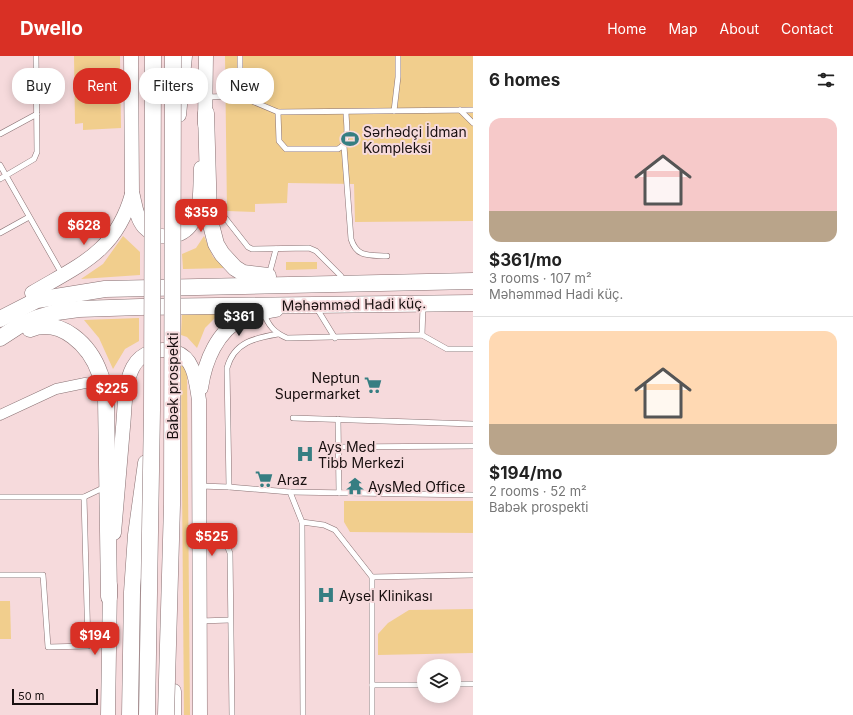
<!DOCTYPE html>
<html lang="en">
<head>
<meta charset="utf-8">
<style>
	body { margin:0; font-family:Inter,sans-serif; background:#f6f6f6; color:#222; height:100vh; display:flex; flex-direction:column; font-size:15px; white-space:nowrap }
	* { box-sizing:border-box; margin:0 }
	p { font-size:13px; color:#767676 }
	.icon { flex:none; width:22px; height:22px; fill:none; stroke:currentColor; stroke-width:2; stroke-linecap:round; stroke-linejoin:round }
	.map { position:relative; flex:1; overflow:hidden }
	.sheet { display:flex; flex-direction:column; background:#fff; width:380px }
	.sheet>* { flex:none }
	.top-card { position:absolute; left:12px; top:12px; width:380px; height:36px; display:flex; gap:8px }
	.controls { position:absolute; left:417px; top:603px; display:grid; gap:8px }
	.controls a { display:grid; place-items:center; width:44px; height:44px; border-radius:50%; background:#fff; box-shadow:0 2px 10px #0003; font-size:20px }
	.scale { position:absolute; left:12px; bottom:10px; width:86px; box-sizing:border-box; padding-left:4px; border:2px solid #191010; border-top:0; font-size:11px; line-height:14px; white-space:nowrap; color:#191010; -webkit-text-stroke:3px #f6dadc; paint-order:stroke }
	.price { position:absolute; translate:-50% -34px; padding:0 9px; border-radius:8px; background:#d93025; color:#fff; font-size:13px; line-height:26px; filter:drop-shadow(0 1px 2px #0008) }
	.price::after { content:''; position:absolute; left:50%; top:24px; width:12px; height:9px; margin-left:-6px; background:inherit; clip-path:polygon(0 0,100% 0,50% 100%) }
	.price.selected { background:#222; color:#fff }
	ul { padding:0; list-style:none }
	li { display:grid; align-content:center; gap:8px; height:212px; padding:0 16px }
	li+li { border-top:1px solid #e0e0e0 }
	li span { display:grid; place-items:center; height:124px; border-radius:12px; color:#555 }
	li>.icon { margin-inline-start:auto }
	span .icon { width:72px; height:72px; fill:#fffc; stroke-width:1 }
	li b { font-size:17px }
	h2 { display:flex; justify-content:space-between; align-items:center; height:48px; padding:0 16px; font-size:17px }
	.pill { padding:0 14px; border-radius:16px; background:#fff; box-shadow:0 2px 10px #0003; font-size:14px; line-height:36px }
	.pill.selected { background:#d93025; color:#fff }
	header { display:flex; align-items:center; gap:24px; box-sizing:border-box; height:56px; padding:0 20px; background:#d93025; color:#fff }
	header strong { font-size:19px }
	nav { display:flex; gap:22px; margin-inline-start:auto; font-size:14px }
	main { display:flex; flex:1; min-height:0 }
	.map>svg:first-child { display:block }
</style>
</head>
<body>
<header>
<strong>Dwello</strong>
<nav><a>Home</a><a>Map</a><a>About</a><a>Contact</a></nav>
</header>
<main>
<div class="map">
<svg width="473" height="659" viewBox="0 0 473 659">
	<rect width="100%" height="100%" fill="#f6dadc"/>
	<!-- green -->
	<g fill="#f1ce8d">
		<path d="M74 0H120L121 72 83 74V67L75 68Z"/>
		<path d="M225 0H473V165L355 166 354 128 288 127 287 147 255 148V156L227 155Z"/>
		<path d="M123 180 140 196V219L81 223 103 208Z"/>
		<path d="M204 180 213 201 227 212 183 213 182 198 196 192Z"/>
		<path d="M286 206H317V213L286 214Z"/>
		<path d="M224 253 205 272 197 292 187 281 181 279 182 256Z"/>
		<path d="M139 262V285L125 293 113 313 99 282 84 264Z"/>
		<path d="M181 309 187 314 190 659H184Z"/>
		<path d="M344 445H473V477L350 476 344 466Z"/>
		<path d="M0 545H10L11 583H0Z"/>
		<path d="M473 553V597L378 599V578L388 567 409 554Z"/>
	</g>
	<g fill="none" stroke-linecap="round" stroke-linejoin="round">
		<!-- lane casing -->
		<g stroke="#897173" stroke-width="6">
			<g id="lane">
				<path d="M240 0V40"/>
				<path d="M207 41 240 40 278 56 473 54"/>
				<path d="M460 54 473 67"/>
				<path d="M394 55 398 21V0"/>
				<path d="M278 56 279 85 286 93H338C351 86 346 69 346 56"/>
				<path d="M0 78 37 58"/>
				<path d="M344 90 351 183C357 202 369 199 387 200"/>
				<path d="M0 109 62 218"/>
				<path d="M0 123 34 103 37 96 36 0"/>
				<path d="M211 148 219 154 248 191 252 193 309 192 316 195 341 220"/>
				<path d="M0 177 29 161"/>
				<path d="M269 219 276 193"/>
				<path d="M316 251 335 282"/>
				<path d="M264 257C268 270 275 277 287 282L422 279 447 293H473"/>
				<path d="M422 279 423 250"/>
				<path d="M293 362 473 368"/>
				<path d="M338 363 339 437"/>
				<path d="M338 391 473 390"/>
				<path d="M200 430 229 431 290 436 302 466 324 469 335 474 372 521V659"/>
				<path d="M229 431 227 312C234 286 255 282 278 278"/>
				<path d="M290 436 473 439"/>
				<path d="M0 441H84L105 431"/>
				<path d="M302 466 303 659"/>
				<path d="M201 477 226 487 230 497 232 659"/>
				<path d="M0 519H43L48 591 88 590 84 441"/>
				<path d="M372 521 473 519"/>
				<path d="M200 565 230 564"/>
				<path d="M454 628H473"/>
				<path d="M372 629H424"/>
			</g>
		</g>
		<!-- street casing -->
		<g stroke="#897173" stroke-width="11">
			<path id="street" d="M0 359 56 333 85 327 103 330"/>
		</g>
		<!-- secondary casing -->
		<g stroke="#897173" stroke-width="15">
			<g id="secondary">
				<path d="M131 0 132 136C135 147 136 162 144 171 157 185 182 183 192 167 202 152 200 129 201 112"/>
				<path d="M179 59 185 0"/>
				<path d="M205 68 206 0"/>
				<path d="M32 237C79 209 116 196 132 138"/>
				<path d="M201 332C205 305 217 275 243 262 253 257 266 256 276 254"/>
				<path d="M114 477C117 442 120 406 123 371 125 352 124 328 133 311 141 296 159 291 175 296 195 302 196 326 199 344L200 659"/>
				<path d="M174 635V659"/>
				<path d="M108 659 110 529"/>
			</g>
		</g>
		<!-- primary casing -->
		<g stroke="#897173" stroke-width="17">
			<g id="primary">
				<path d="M206 57 209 161 216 188 222 198 235 212 243 217 268 220"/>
				<path d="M0 263 37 244 105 233 473 225"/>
				<path d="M30 273C61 261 90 289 100 318 103 325 104 334 106 342L109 541"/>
				<path d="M0 282 20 269 37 262 57 256 79 253 140 251 473 247"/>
				<path d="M130 659 132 536 136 479 146 407"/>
			</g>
		</g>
		<!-- lane -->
		<use href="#lane" stroke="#fff" stroke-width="5"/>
		<!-- street -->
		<use href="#street" stroke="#fff" stroke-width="10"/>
		<!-- secondary -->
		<use href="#secondary" stroke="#fff" stroke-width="14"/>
		<!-- primary -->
		<use href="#primary" stroke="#fff" stroke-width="16"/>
		<!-- primary-bridge casing -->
		<g stroke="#897173" stroke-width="17" stroke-linecap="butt">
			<g id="primary-bridge">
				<path d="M147 659 152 354 153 0"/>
				<path d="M166 659 172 449 173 0"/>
			</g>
		</g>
		<!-- primary-bridge -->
		<use href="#primary-bridge" stroke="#fff" stroke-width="16"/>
	</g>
	<!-- icons -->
	<defs>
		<g id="stadium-bare" transform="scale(1.38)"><path d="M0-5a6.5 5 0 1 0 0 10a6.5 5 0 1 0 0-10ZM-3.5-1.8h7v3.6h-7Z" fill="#367e82" stroke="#f6dadc" stroke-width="2.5" paint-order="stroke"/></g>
		<g id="supermarket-bare" transform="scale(1.38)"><path d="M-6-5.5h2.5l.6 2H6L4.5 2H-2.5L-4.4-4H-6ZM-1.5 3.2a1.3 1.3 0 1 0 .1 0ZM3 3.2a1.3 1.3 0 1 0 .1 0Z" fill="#367e82" stroke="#f6dadc" stroke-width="2.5" paint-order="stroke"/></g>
		<g id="hospital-bare" transform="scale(1.38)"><path d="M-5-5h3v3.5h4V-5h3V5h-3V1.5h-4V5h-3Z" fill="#367e82" stroke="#f6dadc" stroke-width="2.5" paint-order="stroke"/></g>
		<g id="temple-bare" transform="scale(1.38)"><path d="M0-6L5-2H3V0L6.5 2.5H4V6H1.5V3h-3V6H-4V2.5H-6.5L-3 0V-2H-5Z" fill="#367e82" stroke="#f6dadc" stroke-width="2.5" paint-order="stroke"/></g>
	</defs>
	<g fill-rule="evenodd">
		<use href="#stadium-bare" x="350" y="83"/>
		<use href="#supermarket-bare" x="373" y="329"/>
		<use href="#hospital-bare" x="305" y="398"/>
		<use href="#supermarket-bare" x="264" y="423"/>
		<use href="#temple-bare" x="355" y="430"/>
		<use href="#hospital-bare" x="326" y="539"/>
	</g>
	<g text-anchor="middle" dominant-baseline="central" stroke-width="4" stroke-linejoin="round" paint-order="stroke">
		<!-- poi labels -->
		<g font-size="14" fill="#191010" stroke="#f6dadc" text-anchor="start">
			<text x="363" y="75">Sərhədçi İdman<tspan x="363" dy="16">Kompleksi</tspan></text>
			<text x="360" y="321" text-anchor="end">Neptun<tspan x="360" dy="16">Supermarket</tspan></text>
			<text x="318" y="390">Ays Med<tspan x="318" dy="16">Tibb Merkezi</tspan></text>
			<text x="277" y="423">Araz</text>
			<text x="368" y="430">AysMed Office</text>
			<text x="339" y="539">Aysel Klinikası</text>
		</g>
		<!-- street labels -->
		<g font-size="14" fill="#191010" stroke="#f6dadc">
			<text transform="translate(354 248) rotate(-1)">Məhəmməd Hadi küç.</text>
			<text transform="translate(172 330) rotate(-90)">Babək prospekti</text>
		</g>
	</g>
</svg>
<div class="controls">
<a><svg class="icon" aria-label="layers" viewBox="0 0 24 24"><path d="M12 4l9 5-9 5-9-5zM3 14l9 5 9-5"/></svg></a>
</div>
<div class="scale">50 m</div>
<b class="price" style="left:201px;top:177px">$359</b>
<b class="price" style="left:84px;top:190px">$628</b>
<b class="price selected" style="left:239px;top:281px">$361</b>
<b class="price" style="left:112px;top:353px">$225</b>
<b class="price" style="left:212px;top:501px">$525</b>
<b class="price" style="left:95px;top:600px">$194</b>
<div class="top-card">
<a class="pill">Buy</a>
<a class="pill selected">Rent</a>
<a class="pill">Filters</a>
<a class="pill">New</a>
</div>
</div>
<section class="sheet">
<h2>6 homes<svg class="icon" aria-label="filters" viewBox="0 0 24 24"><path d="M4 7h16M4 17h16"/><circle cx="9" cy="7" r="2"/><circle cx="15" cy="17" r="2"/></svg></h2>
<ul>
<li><span style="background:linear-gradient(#f6c9c9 75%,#b9a48a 0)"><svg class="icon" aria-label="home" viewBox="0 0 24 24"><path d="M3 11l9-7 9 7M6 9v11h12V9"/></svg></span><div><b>$361/mo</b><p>3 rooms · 107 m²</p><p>Məhəmməd Hadi küç.</p></div></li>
<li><span style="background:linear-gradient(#ffd9b3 75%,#b9a48a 0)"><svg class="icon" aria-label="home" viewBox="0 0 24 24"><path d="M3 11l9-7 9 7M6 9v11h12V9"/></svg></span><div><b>$194/mo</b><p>2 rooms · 52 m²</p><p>Babək prospekti</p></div></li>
</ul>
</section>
</main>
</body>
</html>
